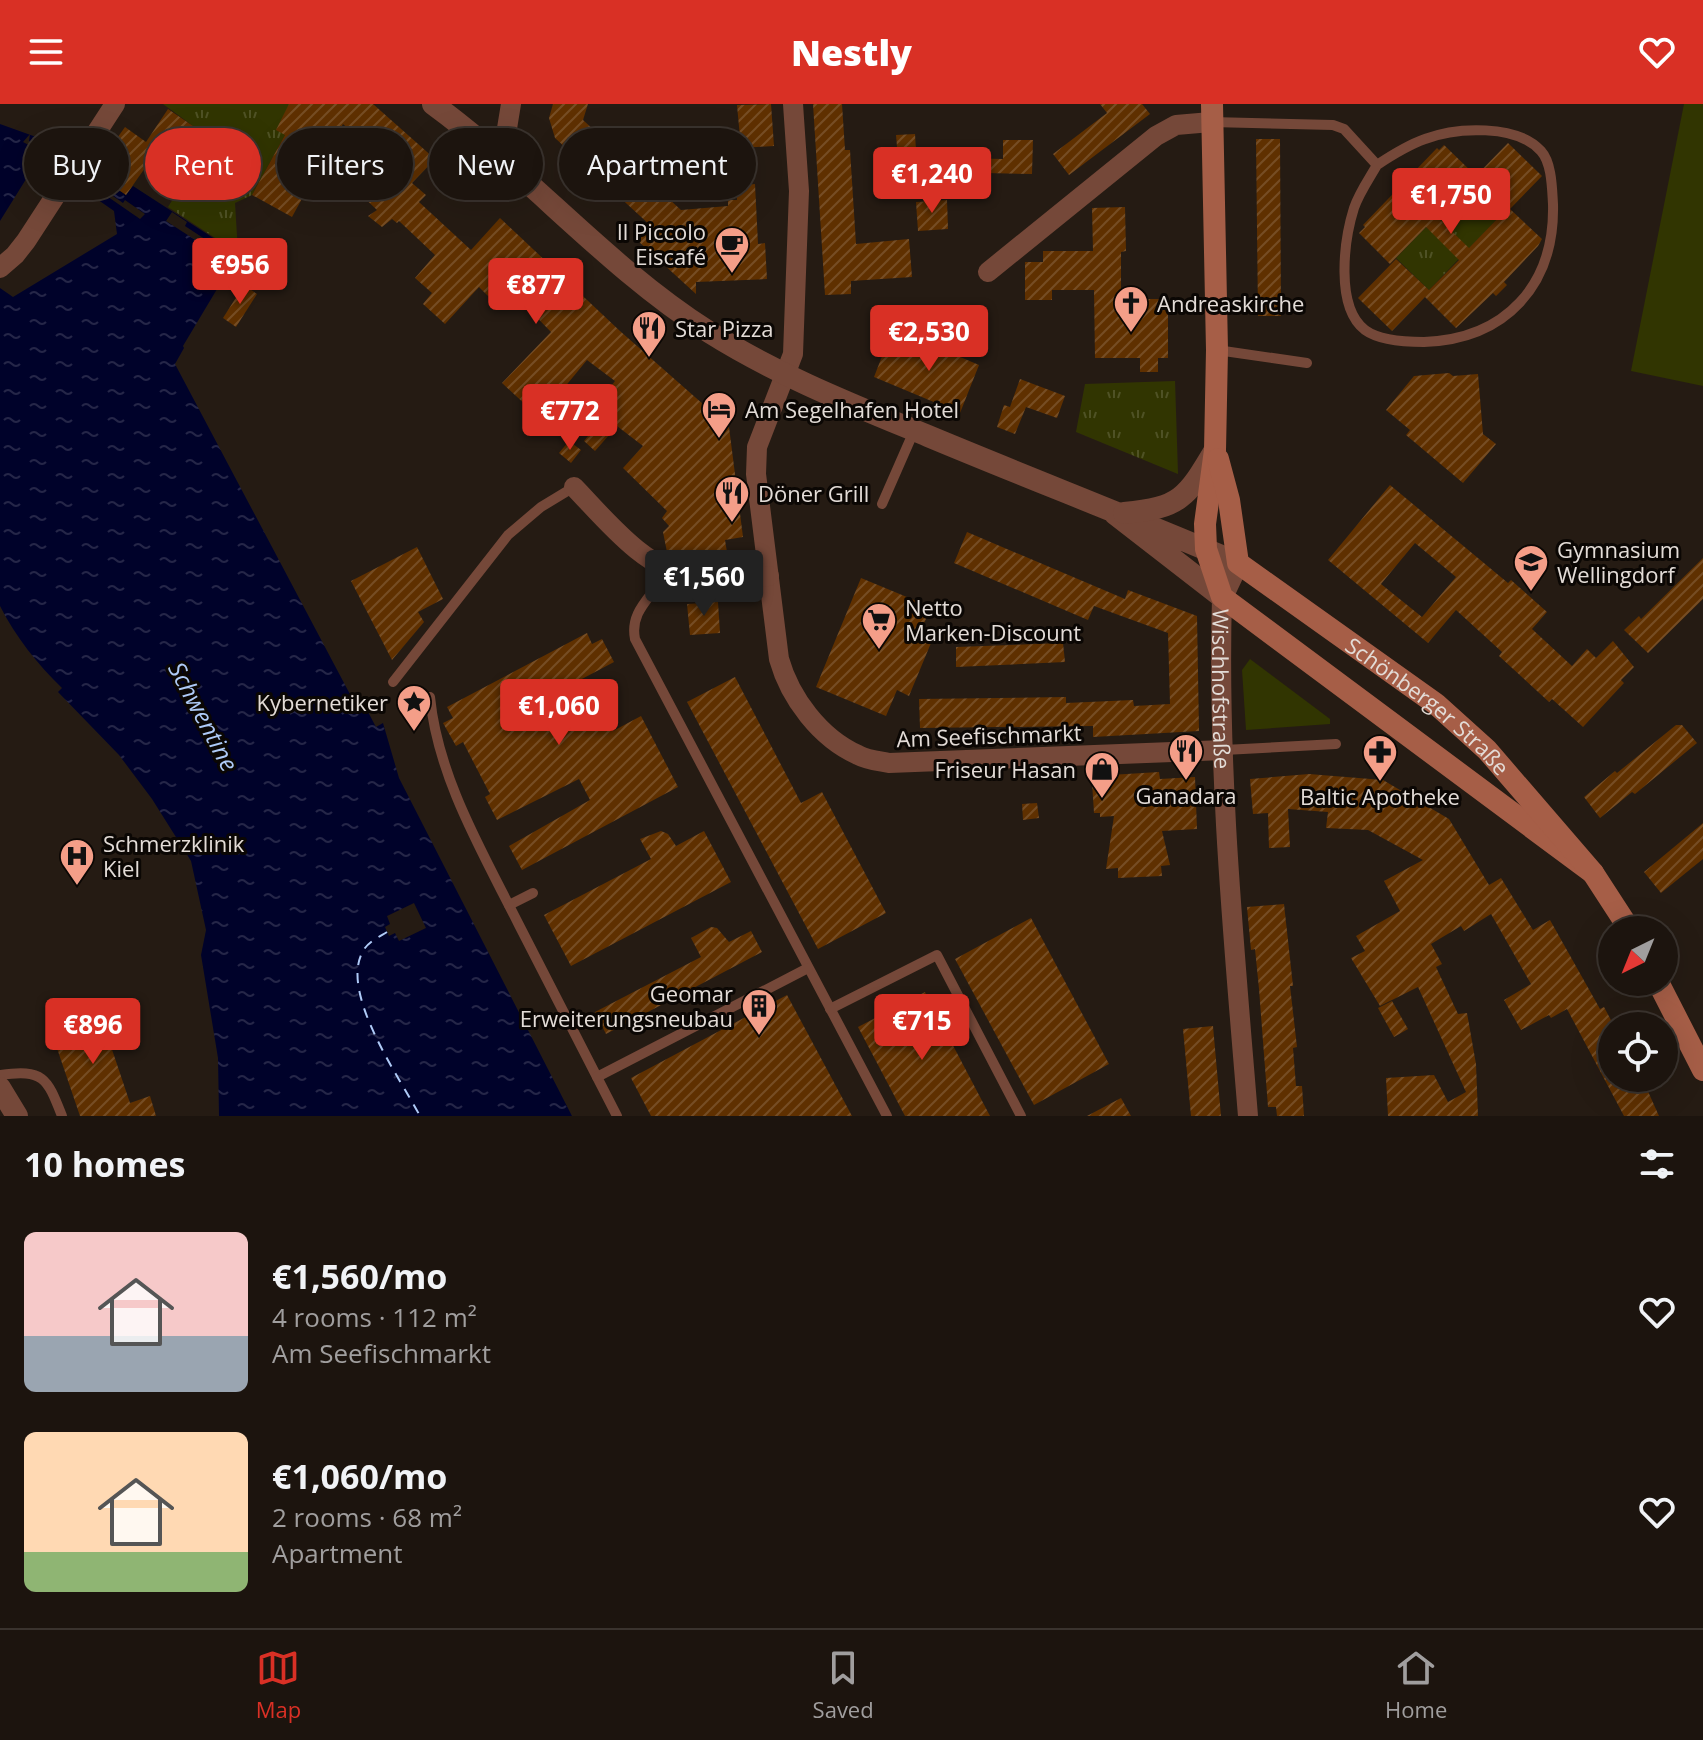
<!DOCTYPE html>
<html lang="en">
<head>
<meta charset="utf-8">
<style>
	body { margin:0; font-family:"Open Sans",sans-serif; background:#29211c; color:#f1f3f6; height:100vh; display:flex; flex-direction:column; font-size:30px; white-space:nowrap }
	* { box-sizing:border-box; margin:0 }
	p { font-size:26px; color:#a09e9e }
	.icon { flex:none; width:44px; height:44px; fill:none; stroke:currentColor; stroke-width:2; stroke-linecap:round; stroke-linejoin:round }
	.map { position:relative; height:1012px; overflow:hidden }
	.drawer { display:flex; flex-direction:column; background:#1c140e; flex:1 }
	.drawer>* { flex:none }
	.top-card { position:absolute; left:24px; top:24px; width:800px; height:72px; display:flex; gap:16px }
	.needle { width:52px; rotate:223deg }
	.tools { position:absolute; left:1598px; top:812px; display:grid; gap:16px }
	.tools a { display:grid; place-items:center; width:80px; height:80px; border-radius:50%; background:#1c140e; box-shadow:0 8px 32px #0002,0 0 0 2px #3a332e; font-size:40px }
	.price { position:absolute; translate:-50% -68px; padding:0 18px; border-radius:8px; background:#d93025; color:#fff; font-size:26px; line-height:52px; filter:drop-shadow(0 2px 4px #0008) }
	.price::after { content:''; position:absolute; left:50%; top:48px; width:24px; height:18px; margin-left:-12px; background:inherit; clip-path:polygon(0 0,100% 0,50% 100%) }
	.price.on { background:#222; color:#fff }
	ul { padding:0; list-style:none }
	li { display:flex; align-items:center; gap:24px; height:200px; padding:0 24px }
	li span { display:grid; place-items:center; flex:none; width:224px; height:160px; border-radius:12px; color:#555 }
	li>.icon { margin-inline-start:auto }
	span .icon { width:96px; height:96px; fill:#fffc; stroke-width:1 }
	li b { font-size:34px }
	h2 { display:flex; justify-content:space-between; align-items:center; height:96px; padding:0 24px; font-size:34px }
	.pill { padding:0 28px; border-radius:36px; background:#1c140e; box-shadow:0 8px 32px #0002,0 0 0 2px #3a332e; font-size:28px; line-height:72px }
	.pill.on { background:#d93025; color:#fff }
	header { display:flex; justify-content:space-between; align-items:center; height:104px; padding:0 24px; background:#d93025; color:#fff; font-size:36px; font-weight:800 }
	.menu { display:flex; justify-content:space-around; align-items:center; height:112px; border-top:2px solid #3a332e; background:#1c140e; font-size:22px; color:#a09e9e }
	.menu a { display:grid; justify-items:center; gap:4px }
	.menu .on { color:#d93025 }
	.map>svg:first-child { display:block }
</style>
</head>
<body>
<header><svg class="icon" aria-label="menu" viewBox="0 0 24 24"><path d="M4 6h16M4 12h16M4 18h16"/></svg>Nestly<svg class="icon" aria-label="heart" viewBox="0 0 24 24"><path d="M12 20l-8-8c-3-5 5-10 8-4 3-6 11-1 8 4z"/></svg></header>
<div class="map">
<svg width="1703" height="1012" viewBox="0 0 1703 1012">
	<defs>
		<pattern id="park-tufts" width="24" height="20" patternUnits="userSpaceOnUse" patternTransform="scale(2)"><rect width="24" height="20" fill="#313501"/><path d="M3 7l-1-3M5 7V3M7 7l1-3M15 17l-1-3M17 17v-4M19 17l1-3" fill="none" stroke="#4f5225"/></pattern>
		<pattern id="water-ripples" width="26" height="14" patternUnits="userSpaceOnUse" patternTransform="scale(2)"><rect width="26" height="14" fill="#00022a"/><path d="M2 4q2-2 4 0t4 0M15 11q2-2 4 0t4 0" fill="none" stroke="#252648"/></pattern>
		<pattern id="building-hatch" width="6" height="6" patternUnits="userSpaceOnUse" patternTransform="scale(2)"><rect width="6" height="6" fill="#5f3000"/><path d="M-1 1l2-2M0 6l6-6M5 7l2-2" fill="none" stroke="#764d24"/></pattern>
	</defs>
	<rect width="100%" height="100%" fill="#251b13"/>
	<!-- grass -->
	<g fill="#313501">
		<path d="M1684 0H1703V282L1631 267Z"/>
		<path d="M1250 555 1330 615V620L1246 626 1242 566Z"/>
	</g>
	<!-- park -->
	<g fill="url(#park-tufts)">
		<path d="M163 0H289L285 31 252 91 235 99 238 149 168 103 211 35Z"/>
		<path d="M1466 81 1499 113 1429 186 1396 154 1426 123 1429 126 1436 112Z"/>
		<path d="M1175 277 1178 370 1076 328 1085 280Z"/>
	</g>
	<!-- water -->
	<path fill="url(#water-ripples)" d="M0 20 64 43 70 52 126 91 133 82 238 150 183 242 184 244 175 260 352 594 359 591 376 623 383 619 399 674 572 1012H219L218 954 201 851 206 826 191 757 152 695 119 651 58 588 62 584C38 561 15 532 0 502V184L13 193 117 130 114 107 58 68 47 65 43 70 28 72 0 117Z"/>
	<!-- pier -->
	<g fill="#251b13">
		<path d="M30 30 29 37 66 59 123 99 125 96 145 110 140 115 46 50 23 38Z"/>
		<path d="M172 108 187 118 185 122 220 145 217 150 166 117Z"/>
		<path d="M414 799 426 824 399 837 395 829 389 832 385 823 390 820 387 812Z"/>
	</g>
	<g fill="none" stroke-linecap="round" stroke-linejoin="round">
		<!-- ferry -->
		<path stroke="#aecaf7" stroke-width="2" stroke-dasharray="10 8" stroke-linecap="butt" d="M387 828C379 833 368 838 363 847 339 889 400 974 420 1012"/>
	</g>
	<!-- building -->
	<g fill="url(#building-hatch)" fill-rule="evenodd">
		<path d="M289 0H373L435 55 412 79 426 91 419 98 471 146 500 114 620 227 729 323 743 433 725 436 728 454 713 460 677 453 667 448 663 428 669 422 662 414 667 407 623 364 643 342 617 322 595 347 584 337 604 312 594 304 615 277 587 256 554 296 543 286 529 304 502 279 551 228 502 178 488 192 479 183 445 220 423 200 432 189 415 174 435 151 399 117 397 119 392 115 382 123 368 112 377 106 357 87 384 58 343 20 292 113 252 91 285 31 276 26Z"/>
		<path d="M553 0H588L583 16 681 106 728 102V96H737L736 82 755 80 758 140 765 139 767 175 696 178V190L638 137 651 122 555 34 549 14Z"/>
		<path d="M771 0 774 42 741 44 737 1Z"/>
		<path d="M813 0H842L845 46H850L856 140 909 135 912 173 851 177V190L825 191Z"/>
		<path d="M1100 0H1142L1150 10 1069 71 1053 50 1107 9Z"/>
		<path d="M168 5 196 24 194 27 209 37 191 64 159 44 126 91 93 68 125 23 146 38Z"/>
		<path d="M915 30 918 77 900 78 896 31Z"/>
		<path d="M1256 35H1280L1281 212H1258Z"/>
		<path d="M1003 36H1033L1032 70 986 69 985 93 961 92V54L1003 55Z"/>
		<path d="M1508 39 1542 72 1510 105 1542 135 1538 142 1504 178 1507 181 1496 192 1493 189 1456 224 1425 193 1392 227 1358 194 1396 155 1429 186 1459 156 1426 123 1390 160 1359 129 1365 123 1363 121 1437 44 1439 46 1444 41 1475 71 1436 112 1469 144 1499 113 1467 81Z"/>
		<path d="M947 96 948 125 918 127 916 98Z"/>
		<path d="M1125 103 1126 147 1121 148V195H1168V254H1158V268H1140V254H1095L1094 186H1052V196H1025V158H1043V147H1093L1092 104Z"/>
		<path d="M244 181 257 190 236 223 223 214Z"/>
		<path d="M909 231 979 261 960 309 874 273 886 242 902 249Z"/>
		<path d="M1449 269 1453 272 1478 270 1483 330 1496 340 1463 379 1406 331 1410 326 1386 306 1414 272Z"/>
		<path d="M1020 275 1065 292 1057 314 1026 303 1015 330 997 323 1004 301 1022 307 1010 303Z"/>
		<path d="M569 337 581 346 571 359 559 349Z"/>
		<path d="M1390 381 1508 479 1511 476 1547 508 1532 525 1572 562 1587 545 1596 554 1613 537 1634 563 1621 576 1624 579 1583 623 1552 595 1549 598 1499 552 1502 548 1456 506 1428 539 1328 456ZM1415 439 1456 473 1422 513 1381 480Z"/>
		<path d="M967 428 1125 495 1128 486 1197 512 1199 627 1093 633V622L920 624 919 595 1066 593V599L1133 596 1134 602 1170 600 1168 529 1094 502 1088 516 954 459Z"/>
		<path d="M417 443 443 495 418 508 424 518 392 556 351 477Z"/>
		<path d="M1703 454V495L1648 549 1624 526 1639 512 1641 515Z"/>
		<path d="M861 474 931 503 918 534 931 539 909 592 897 586 886 612 816 583Z"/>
		<path d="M718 498 720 529 690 531 687 500Z"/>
		<path d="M587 529 592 540 602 535 614 558 580 576 611 588 616 593 613 627 641 612 678 683 522 766 509 742 590 696 579 675 497 716 485 693 490 690 463 638 456 642 443 619 453 614 447 603Z"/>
		<path d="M1063 539 1065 558 956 563V543Z"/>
		<path d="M735 573 801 699 822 688 886 809 818 845 687 598Z"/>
		<path d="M1676 621H1682L1697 639 1635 690 1632 688 1600 714 1584 693 1615 667 1617 669Z"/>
		<path d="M1159 668 1160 675 1195 673 1197 725 1162 727 1170 761 1161 762 1162 772 1118 774V764L1106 765 1114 712 1100 713V709H1094L1092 678 1111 677 1110 671Z"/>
		<path d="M1309 670 1383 676 1449 715 1489 781 1501 774 1533 826 1550 816 1600 905 1604 903 1612 918V974H1642L1659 1012H1624L1567 905 1551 914 1549 911 1521 926 1504 896 1531 880 1491 810 1464 827 1461 822 1431 840 1442 860 1436 863 1458 910 1467 909 1476 960 1478 1012H1388L1386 974 1434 971 1448 998 1466 988 1418 883 1380 902 1351 854 1365 847 1356 832 1400 807 1384 777 1423 756 1368 726 1326 724 1328 708 1288 705 1290 743 1269 744 1268 709 1253 710 1250 675Z"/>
		<path d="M1037 699 1039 714 1023 716 1022 700Z"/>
		<path d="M1703 719V755L1661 789 1644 768Z"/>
		<path d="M661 727 668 730 676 742 704 727 731 778 571 862 544 811 651 755 640 735Z"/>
		<path d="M1284 800 1293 882H1290L1297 943 1293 944 1296 982H1302L1304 1012H1277L1276 1003H1268L1259 885 1255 845 1251 846 1247 803Z"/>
		<path d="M1031 814 1109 960 1034 1001 955 855Z"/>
		<path d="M711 823 717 824 729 838 751 827 762 848 606 930 595 908 701 853 691 834Z"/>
		<path d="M925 888 990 1012H905L858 923Z"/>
		<path d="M787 891 852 1012H651L631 974Z"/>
		<path d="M1392 897 1408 925 1394 933 1378 904Z"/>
		<path d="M96 898 130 999 150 992 156 1012H80L47 915Z"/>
		<path d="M1213 922 1221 1012H1191L1183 925Z"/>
		<path d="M1121 994 1131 1012H1087Z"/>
	</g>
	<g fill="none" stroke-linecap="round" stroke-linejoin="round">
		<!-- service -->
		<g stroke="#754839" stroke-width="10">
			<path d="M1211 18 1333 21 1344 25 1377 61C1369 75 1359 89 1354 104 1344 136 1335 203 1365 226 1380 237 1406 238 1424 238 1506 235 1555 181 1553 100 1552 85 1552 59 1541 47 1517 20 1456 23 1425 35 1408 41 1392 51 1377 61"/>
			<path d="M1217 246 1307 259"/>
			<path d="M882 400 914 327"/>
			<path d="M667 466C655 492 629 505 635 535L887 1012"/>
			<path d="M393 578 508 431 541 403 574 383"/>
			<path d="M430 593C438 674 483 749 519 821 552 884 584 948 617 1012"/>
			<path d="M1224 646 1336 640"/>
			<path d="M509 801 533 789"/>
			<path d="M830 905 937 851 1021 1012"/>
			<path d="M0 971C44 965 47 974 62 1012"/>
			<path d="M597 973 808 864"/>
		</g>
		<!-- minor -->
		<g stroke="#754839" stroke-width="20">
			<path d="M793 0 799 87 793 250 757 343 756 370 779 555C790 594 820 634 858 651 867 656 879 657 889 659L1224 646"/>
			<path d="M502 55 511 0"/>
			<path d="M0 164 15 151 26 137 115 0"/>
			<path d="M988 168 1156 32 1176 21 1211 18"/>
			<path d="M574 383C606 416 645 466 693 473 718 477 744 473 769 472"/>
			<path id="s1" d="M1222 493C1217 666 1234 840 1248 1012"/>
		</g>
		<!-- tertiary -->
		<g stroke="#754839" stroke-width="22">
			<path d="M433 0C530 71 608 164 709 228 779 272 853 301 928 332 1031 375 1135 415 1238 459L1222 493 1115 410"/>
			<path d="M1124 409C1181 404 1187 393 1215 346"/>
			<path d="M0 984 17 1012"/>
		</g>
		<!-- secondary -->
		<g stroke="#a65e47" stroke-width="22">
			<path d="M1212 0 1217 246 1215 346 1205 420 1206 445 1222 493 1593 769"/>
			<path id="s2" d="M1218 355 1229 396 1238 459 1436 600 1487 646 1593 769 1630 826"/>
			<path d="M1658 878 1703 966"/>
		</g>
	</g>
	<!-- icons -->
	<defs>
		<g id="cafe-pin" transform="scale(1.8)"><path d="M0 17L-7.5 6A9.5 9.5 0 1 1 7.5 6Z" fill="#f49e88" stroke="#0b0704"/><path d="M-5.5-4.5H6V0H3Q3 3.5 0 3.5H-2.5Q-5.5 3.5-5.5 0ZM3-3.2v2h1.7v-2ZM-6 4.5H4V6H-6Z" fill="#111"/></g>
		<g id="church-pin" transform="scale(1.8)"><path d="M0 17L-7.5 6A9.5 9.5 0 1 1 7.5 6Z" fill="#f49e88" stroke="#0b0704"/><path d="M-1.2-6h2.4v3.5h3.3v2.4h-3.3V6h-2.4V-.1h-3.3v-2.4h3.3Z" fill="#111"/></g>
		<g id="restaurant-pin" transform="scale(1.8)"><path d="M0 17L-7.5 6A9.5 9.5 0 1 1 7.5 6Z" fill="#f49e88" stroke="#0b0704"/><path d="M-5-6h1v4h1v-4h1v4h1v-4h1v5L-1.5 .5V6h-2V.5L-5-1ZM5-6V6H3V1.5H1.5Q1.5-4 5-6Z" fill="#111"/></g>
		<g id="hotel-pin" transform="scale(1.8)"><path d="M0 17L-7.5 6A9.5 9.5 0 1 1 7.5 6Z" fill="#f49e88" stroke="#0b0704"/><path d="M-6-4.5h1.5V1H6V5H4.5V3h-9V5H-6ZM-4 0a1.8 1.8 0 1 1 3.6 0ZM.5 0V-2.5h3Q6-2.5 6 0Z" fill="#111"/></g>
		<g id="school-pin" transform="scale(1.8)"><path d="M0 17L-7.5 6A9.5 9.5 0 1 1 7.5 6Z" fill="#f49e88" stroke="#0b0704"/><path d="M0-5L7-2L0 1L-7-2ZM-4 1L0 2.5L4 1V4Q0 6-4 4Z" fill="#111"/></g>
		<g id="supermarket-pin" transform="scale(1.8)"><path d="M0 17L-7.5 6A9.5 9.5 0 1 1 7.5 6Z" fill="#f49e88" stroke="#0b0704"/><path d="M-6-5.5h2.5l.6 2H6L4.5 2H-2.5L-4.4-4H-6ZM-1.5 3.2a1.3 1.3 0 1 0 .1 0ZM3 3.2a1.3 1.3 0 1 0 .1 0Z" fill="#111"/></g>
		<g id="sight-pin" transform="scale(1.8)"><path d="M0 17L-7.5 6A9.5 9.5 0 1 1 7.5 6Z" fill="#f49e88" stroke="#0b0704"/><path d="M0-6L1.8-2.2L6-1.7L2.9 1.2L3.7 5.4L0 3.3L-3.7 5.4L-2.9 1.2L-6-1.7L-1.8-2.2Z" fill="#111"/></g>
		<g id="pharmacy-pin" transform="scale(1.8)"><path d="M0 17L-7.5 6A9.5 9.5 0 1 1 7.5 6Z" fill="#f49e88" stroke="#0b0704"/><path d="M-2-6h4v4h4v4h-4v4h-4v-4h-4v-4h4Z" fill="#111"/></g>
		<g id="shop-pin" transform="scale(1.8)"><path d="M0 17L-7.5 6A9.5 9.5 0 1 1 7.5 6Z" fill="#f49e88" stroke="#0b0704"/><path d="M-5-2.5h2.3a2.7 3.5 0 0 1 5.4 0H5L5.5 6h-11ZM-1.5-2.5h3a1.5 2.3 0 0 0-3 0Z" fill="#111"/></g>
		<g id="hospital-pin" transform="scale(1.8)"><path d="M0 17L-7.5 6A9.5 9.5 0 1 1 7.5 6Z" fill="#f49e88" stroke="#0b0704"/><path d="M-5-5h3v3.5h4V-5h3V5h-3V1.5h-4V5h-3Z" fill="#111"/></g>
		<g id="building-pin" transform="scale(1.8)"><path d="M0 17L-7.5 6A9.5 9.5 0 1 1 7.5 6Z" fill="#f49e88" stroke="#0b0704"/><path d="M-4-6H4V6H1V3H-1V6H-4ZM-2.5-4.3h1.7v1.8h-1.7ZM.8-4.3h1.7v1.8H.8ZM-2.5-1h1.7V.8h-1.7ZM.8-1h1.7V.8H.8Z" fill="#111"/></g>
	</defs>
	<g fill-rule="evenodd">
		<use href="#cafe-pin" x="732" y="140"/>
		<use href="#church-pin" x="1131" y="199"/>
		<use href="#restaurant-pin" x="649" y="224"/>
		<use href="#hotel-pin" x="719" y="305"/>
		<use href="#restaurant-pin" x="732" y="389"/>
		<use href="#school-pin" x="1531" y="458"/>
		<use href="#supermarket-pin" x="879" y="516"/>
		<use href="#sight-pin" x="414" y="598"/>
		<use href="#restaurant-pin" x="1186" y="647"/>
		<use href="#pharmacy-pin" x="1380" y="648"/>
		<use href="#shop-pin" x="1102" y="665"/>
		<use href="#hospital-pin" x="77" y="752"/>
		<use href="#building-pin" x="759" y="902"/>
	</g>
	<g text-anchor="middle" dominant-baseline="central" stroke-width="6" stroke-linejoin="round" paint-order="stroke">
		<!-- poi labels -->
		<g font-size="22" fill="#e3dcd7" stroke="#0b0704" text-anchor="start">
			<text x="706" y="127" text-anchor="end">Il Piccolo<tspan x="706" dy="25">Eiscafé</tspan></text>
			<text x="1157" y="199">Andreaskirche</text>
			<text x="675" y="224">Star Pizza</text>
			<text x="745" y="305">Am Segelhafen Hotel</text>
			<text x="758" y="389">Döner Grill</text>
			<text x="1557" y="445">Gymnasium<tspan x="1557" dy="25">Wellingdorf</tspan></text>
			<text x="905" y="503">Netto<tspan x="905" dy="25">Marken-Discount</tspan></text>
			<text x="388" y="598" text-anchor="end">Kybernetiker</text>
			<text x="1076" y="665" text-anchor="end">Friseur Hasan</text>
			<text x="1186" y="691" text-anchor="middle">Ganadara</text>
			<text x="1380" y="692" text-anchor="middle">Baltic Apotheke</text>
			<text x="103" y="739">Schmerzklinik<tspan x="103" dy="25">Kiel</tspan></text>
			<text x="733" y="889" text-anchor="end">Geomar<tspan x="733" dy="25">Erweiterungsneubau</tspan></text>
		</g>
		<!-- street labels -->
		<g font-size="22" fill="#e3dcd7" stroke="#0b0704">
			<text stroke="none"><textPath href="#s1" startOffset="92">Wischhofstraße</textPath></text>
			<text stroke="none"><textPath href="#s2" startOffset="344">Schönberger Straße</textPath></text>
			<text transform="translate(989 631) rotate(-2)">Am Seefischmarkt</text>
		</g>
		<!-- water labels -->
		<g font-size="24" font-style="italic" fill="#aecaf7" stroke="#0b0704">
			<text transform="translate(204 612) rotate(62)">Schwentine</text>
		</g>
	</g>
</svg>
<div class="tools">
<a><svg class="needle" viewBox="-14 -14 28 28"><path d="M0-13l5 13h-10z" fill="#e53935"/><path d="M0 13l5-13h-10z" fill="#a09e9e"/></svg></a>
<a><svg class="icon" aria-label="locate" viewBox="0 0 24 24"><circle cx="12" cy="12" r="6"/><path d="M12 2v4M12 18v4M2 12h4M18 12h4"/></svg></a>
</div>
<b class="price" style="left:932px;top:111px">€1,240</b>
<b class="price" style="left:1451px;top:132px">€1,750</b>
<b class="price" style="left:240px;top:202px">€956</b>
<b class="price" style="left:536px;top:222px">€877</b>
<b class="price" style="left:929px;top:269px">€2,530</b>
<b class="price" style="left:570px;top:348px">€772</b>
<b class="price on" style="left:704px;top:514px">€1,560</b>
<b class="price" style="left:559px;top:643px">€1,060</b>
<b class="price" style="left:922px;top:958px">€715</b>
<b class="price" style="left:93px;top:962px">€896</b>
<div class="top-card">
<a class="pill">Buy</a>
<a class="pill on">Rent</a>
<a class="pill">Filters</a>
<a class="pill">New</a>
<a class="pill">Apartment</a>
</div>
</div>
<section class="drawer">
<h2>10 homes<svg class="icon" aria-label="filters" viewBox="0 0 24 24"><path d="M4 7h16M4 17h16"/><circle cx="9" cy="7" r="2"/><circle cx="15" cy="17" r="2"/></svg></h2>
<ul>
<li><span style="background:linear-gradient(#f6c9c9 65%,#9aa5b1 0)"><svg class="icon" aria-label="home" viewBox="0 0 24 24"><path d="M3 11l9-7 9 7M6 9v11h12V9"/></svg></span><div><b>€1,560/mo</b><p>4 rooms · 112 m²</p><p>Am Seefischmarkt</p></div><svg class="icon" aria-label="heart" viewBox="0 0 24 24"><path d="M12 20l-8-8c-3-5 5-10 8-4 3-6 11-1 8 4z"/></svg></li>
<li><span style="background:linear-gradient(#ffd9b3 75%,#8fb573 0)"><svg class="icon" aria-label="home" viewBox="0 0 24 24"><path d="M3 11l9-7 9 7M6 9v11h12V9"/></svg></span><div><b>€1,060/mo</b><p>2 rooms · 68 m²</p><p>Apartment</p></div><svg class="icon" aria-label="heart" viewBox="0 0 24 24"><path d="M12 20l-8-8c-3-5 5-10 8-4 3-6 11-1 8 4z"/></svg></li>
</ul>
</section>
<nav class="menu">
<a class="on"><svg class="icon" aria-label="map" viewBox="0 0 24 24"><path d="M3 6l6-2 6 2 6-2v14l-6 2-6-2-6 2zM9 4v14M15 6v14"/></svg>Map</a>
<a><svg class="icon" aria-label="saved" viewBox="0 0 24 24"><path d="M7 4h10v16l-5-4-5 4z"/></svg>Saved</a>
<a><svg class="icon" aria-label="home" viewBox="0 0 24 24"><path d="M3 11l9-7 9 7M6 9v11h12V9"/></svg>Home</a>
</nav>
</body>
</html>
